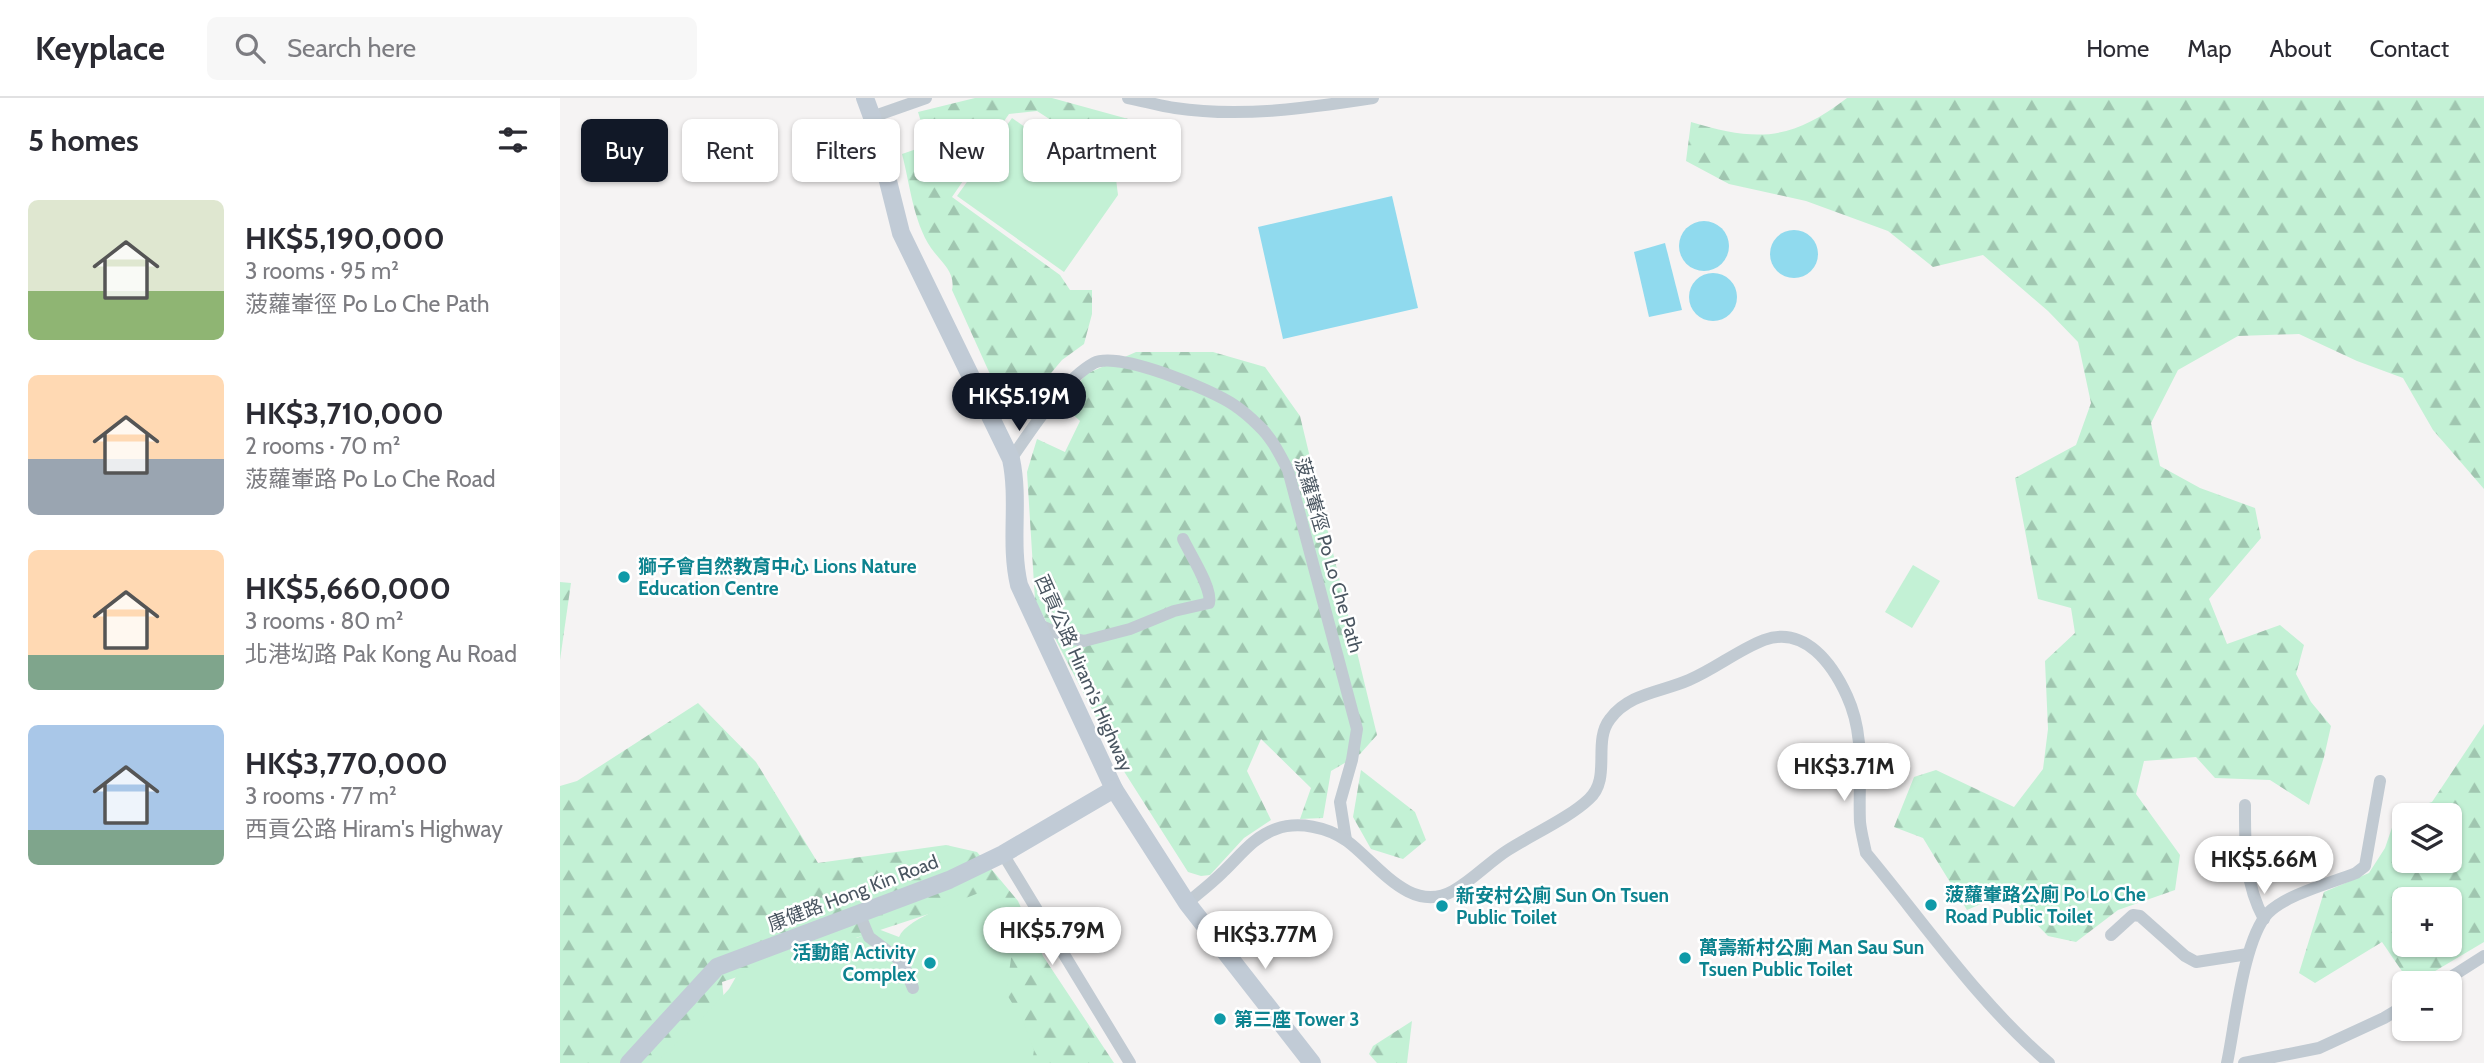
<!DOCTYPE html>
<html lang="en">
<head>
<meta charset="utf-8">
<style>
	body { margin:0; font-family:Cabin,"Noto Sans TC",sans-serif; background:#f7f7f7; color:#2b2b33; height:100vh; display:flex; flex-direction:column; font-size:26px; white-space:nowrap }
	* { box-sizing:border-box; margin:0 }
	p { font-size:23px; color:#7c7c81 }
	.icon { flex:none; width:38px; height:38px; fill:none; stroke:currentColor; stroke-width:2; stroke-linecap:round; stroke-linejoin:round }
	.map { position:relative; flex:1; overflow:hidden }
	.sheet { display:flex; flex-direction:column; background:#fff; width:560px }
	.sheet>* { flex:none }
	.hud { position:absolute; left:21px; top:21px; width:665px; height:63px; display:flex; gap:14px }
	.buttons { position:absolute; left:1832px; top:705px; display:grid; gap:14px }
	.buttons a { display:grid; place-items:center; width:70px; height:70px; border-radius:10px; background:#fff; box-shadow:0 2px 5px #0004; font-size:35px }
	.price { position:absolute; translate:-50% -60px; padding:0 16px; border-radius:24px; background:#fff; color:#222; font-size:23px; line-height:46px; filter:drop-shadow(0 2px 4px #0008) }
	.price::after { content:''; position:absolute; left:50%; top:42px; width:21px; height:16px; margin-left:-10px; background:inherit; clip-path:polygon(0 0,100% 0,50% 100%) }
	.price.on { background:#111827; color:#fff }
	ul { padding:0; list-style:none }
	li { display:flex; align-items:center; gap:21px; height:175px; padding:0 28px }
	li span { display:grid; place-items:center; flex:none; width:196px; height:140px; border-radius:10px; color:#555 }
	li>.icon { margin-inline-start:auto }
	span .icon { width:84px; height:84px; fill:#fffc; stroke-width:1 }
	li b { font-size:30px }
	h2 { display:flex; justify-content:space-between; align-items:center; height:84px; padding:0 28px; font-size:30px }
	.tag { padding:0 24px; border-radius:10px; background:#fff; box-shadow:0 2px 5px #0004; font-size:24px; line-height:63px }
	.tag.on { background:#111827; color:#fff }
	header { display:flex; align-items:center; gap:42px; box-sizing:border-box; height:98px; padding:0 35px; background:#fff; border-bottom:2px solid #e1e1e2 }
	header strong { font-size:33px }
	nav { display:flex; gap:38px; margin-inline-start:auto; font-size:24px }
	.search { width:490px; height:63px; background:#f7f7f7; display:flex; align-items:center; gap:18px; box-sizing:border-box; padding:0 24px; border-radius:10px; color:#7c7c81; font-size:26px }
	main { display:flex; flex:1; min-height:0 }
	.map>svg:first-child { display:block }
</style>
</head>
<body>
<header>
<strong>Keyplace</strong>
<div class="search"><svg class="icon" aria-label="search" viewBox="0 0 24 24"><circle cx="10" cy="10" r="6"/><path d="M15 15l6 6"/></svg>Search here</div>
<nav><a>Home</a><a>Map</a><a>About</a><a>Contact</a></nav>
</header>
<main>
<section class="sheet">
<h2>5 homes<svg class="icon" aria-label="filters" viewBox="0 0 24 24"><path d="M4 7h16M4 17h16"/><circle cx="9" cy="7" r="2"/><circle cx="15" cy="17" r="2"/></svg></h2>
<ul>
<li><span style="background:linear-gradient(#dfe7d0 65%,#8fb573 0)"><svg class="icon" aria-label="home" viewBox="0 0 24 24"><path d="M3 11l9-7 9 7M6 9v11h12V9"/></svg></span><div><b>HK$5,190,000</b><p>3 rooms · 95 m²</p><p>菠蘿輋徑 Po Lo Che Path</p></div></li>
<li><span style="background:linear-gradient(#ffd9b3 60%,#9aa5b1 0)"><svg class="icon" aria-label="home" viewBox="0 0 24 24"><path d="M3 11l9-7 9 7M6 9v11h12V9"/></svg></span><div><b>HK$3,710,000</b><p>2 rooms · 70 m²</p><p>菠蘿輋路 Po Lo Che Road</p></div></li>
<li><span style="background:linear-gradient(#ffd9b3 75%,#7fa58c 0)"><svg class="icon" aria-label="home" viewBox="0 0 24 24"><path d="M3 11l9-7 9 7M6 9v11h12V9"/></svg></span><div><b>HK$5,660,000</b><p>3 rooms · 80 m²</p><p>北港㘭路 Pak Kong Au Road</p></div></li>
<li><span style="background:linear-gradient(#a9c7e8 75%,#7fa58c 0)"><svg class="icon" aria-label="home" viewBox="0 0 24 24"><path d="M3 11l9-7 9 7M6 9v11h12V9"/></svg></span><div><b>HK$3,770,000</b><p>3 rooms · 77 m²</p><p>西貢公路 Hiram's Highway</p></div></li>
</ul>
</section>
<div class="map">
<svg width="1924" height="965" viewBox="0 0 1924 965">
	<defs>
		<pattern id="forest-firs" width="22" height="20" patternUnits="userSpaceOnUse" patternTransform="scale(1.75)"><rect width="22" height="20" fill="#c3f1d5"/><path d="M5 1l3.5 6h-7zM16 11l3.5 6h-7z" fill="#a0c6b0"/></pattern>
	</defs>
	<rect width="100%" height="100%" fill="#f5f3f3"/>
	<!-- forest -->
	<g fill="url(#forest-firs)" fill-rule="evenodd">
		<path d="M415 0H492L590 27 548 59 477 13 449 16 392 99 500 177 510 192H532V216L524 246 502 262 460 312 434 285 392 192C396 174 380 163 371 150 353 123 350 86 342 56L368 47 358 14Z"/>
		<path d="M1287 0H1924V391L1873 332 1843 280 1797 263 1739 236 1678 238 1618 272 1591 325 1600 368 1640 390 1695 410 1701 440 1649 501 1667 546 1720 527 1744 547 1736 576 1751 604 1771 628 1764 659 1749 707 1710 682 1655 680 1636 659 1584 663 1576 696 1620 757 1615 792 1558 812 1516 844 1488 838 1446 795 1407 812 1363 740 1334 729 1354 679 1376 672 1454 709 1483 671 1488 631 1485 563 1515 535 1511 510 1478 501 1455 380 1516 347 1531 305 1518 244 1488 213 1423 157 1373 169 1328 133 1246 103 1169 86 1126 63 1131 24C1197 44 1231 43 1287 0Z"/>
		<path d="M576 254H653L705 269 740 318 817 637 800 656 771 673 763 720 740 721 751 690 701 641 687 673 711 722 684 740 650 777 641 778 628 774 565 675 475 502 467 374 477 341 505 354 520 323 503 307 526 276Z"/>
		<path d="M0 484 11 485 0 562Z"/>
		<path d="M138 605 196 664 258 765 386 747 417 754 458 803 483 858 554 965H449L384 811 162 884 171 965H0V688L17 683Z"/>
		<path d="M1924 626V844L1855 885H1850L1822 844 1755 885 1739 875 1764 794 1809 775 1825 750 1837 715 1872 704ZM1844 718H1890V763H1844ZM1844 802H1890V847H1844Z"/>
		<path d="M801 672 855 714 866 742 843 761 811 751 793 719Z"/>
		<path d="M852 923 847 965H817L809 956 813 948Z"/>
	</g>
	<!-- garden -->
	<g fill="#c3f1d5">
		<path d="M452 20 492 48 499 40 556 81 558 97 504 174 397 98Z"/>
		<path d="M1353 467 1380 483 1352 530 1325 514Z"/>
		<path d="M429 791 458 840 452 854 446 895 463 923 474 952 472 965H95L134 929 169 891 177 877 211 858 276 830 297 840 318 831 339 839C347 819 408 800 429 791Z"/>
	</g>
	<!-- water -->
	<g fill="#90daee">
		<path d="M832 98 858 210 723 241 698 129Z"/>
		<circle cx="1144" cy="148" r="25"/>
		<circle cx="1234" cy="156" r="24"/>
		<path d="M1105 145 1122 212 1089 219 1074 154Z"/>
		<circle cx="1153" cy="199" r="24"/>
	</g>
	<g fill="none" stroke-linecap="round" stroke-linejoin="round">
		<!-- street -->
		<g stroke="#c1cad2" stroke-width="12">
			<path d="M568 0C584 3 600 8 615 10 681 20 748 10 813 0"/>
			<path d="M312 19 366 0"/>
			<path d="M451 361C472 331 502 283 534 265 558 252 652 292 674 307 683 313 692 321 699 328 712 340 720 357 728 372L797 631 792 662 780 704 786 742"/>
			<path d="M477 526 509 540 524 543 570 531 614 513 649 505C653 491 630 456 623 441"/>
			<path d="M1685 707C1685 747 1684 785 1704 821"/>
			<path d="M443 756 570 965"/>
			<path d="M627 805C639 795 652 785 663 774 680 758 693 739 716 731 738 723 768 729 787 743 817 765 850 817 893 793 913 782 929 764 948 752 973 736 1009 720 1029 701 1052 680 1032 644 1050 621 1069 595 1102 594 1129 582 1155 571 1178 552 1204 542 1245 527 1273 567 1287 598 1306 639 1298 681 1300 724 1301 734 1304 745 1306 755 1366 827 1418 904 1489 965"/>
			<path d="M299 815 309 839 337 860 345 870 353 890"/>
			<path d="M1551 837 1573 817 1580 818 1625 858 1636 864 1688 856"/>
			<path d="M1880 886 1924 858"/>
			<path d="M1667 965C1675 928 1683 842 1708 815 1727 796 1771 785 1796 775L1805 768 1820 683"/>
			<path d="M1684 965 1759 950 1824 920 1844 908"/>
		</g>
		<!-- secondary -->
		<g stroke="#c1cbd6" stroke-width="18">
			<path d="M305 0 312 19 341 135 451 361C460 404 449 444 459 487L554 691 627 805 752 965"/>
			<path d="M69 965 157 869 389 782 443 756 554 691"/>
		</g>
	</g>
	<!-- markers -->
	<g fill="#0f9aa8" stroke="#fff" stroke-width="2.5">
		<circle cx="64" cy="479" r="7"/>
		<circle cx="1371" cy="807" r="7"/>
		<circle cx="882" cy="808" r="7"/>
		<circle cx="1125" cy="860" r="7"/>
		<circle cx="370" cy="865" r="7"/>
		<circle cx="660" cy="921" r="7"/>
	</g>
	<g text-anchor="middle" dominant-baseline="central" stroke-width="5" stroke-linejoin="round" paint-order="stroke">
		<!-- street labels -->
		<g font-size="19" fill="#4a5661" stroke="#fff">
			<text transform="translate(769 457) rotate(74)">菠蘿輋徑 Po Lo Che Path</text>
			<text transform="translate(524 575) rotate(66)">西貢公路 Hiram's Highway</text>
			<text transform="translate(293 795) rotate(-21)">康健路 Hong Kin Road</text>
		</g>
		<!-- culture labels -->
		<g font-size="19" font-weight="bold" fill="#0d838f" stroke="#fff" text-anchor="start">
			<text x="78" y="468">獅子會自然教育中心 Lions Nature<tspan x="78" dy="22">Education Centre</tspan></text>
			<text x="1385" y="796">菠蘿輋路公廁 Po Lo Che<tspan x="1385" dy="22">Road Public Toilet</tspan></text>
			<text x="896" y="797">新安村公廁 Sun On Tsuen<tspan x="896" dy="22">Public Toilet</tspan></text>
			<text x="1139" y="849">萬壽新村公廁 Man Sau Sun<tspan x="1139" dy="22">Tsuen Public Toilet</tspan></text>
			<text x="356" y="854" text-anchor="end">活動館 Activity<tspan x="356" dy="22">Complex</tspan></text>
			<text x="674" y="921">第三座 Tower 3</text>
		</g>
	</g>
</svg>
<div class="buttons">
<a><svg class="icon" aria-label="layers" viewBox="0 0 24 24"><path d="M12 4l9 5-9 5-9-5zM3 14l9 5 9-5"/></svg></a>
<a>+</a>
<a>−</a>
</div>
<b class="price on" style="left:459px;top:335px">HK$5.19M</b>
<b class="price" style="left:1284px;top:705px">HK$3.71M</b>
<b class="price" style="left:1704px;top:798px">HK$5.66M</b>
<b class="price" style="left:492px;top:869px">HK$5.79M</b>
<b class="price" style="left:705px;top:873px">HK$3.77M</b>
<div class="hud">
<a class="tag on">Buy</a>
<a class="tag">Rent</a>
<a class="tag">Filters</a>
<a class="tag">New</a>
<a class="tag">Apartment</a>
</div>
</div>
</main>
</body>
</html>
